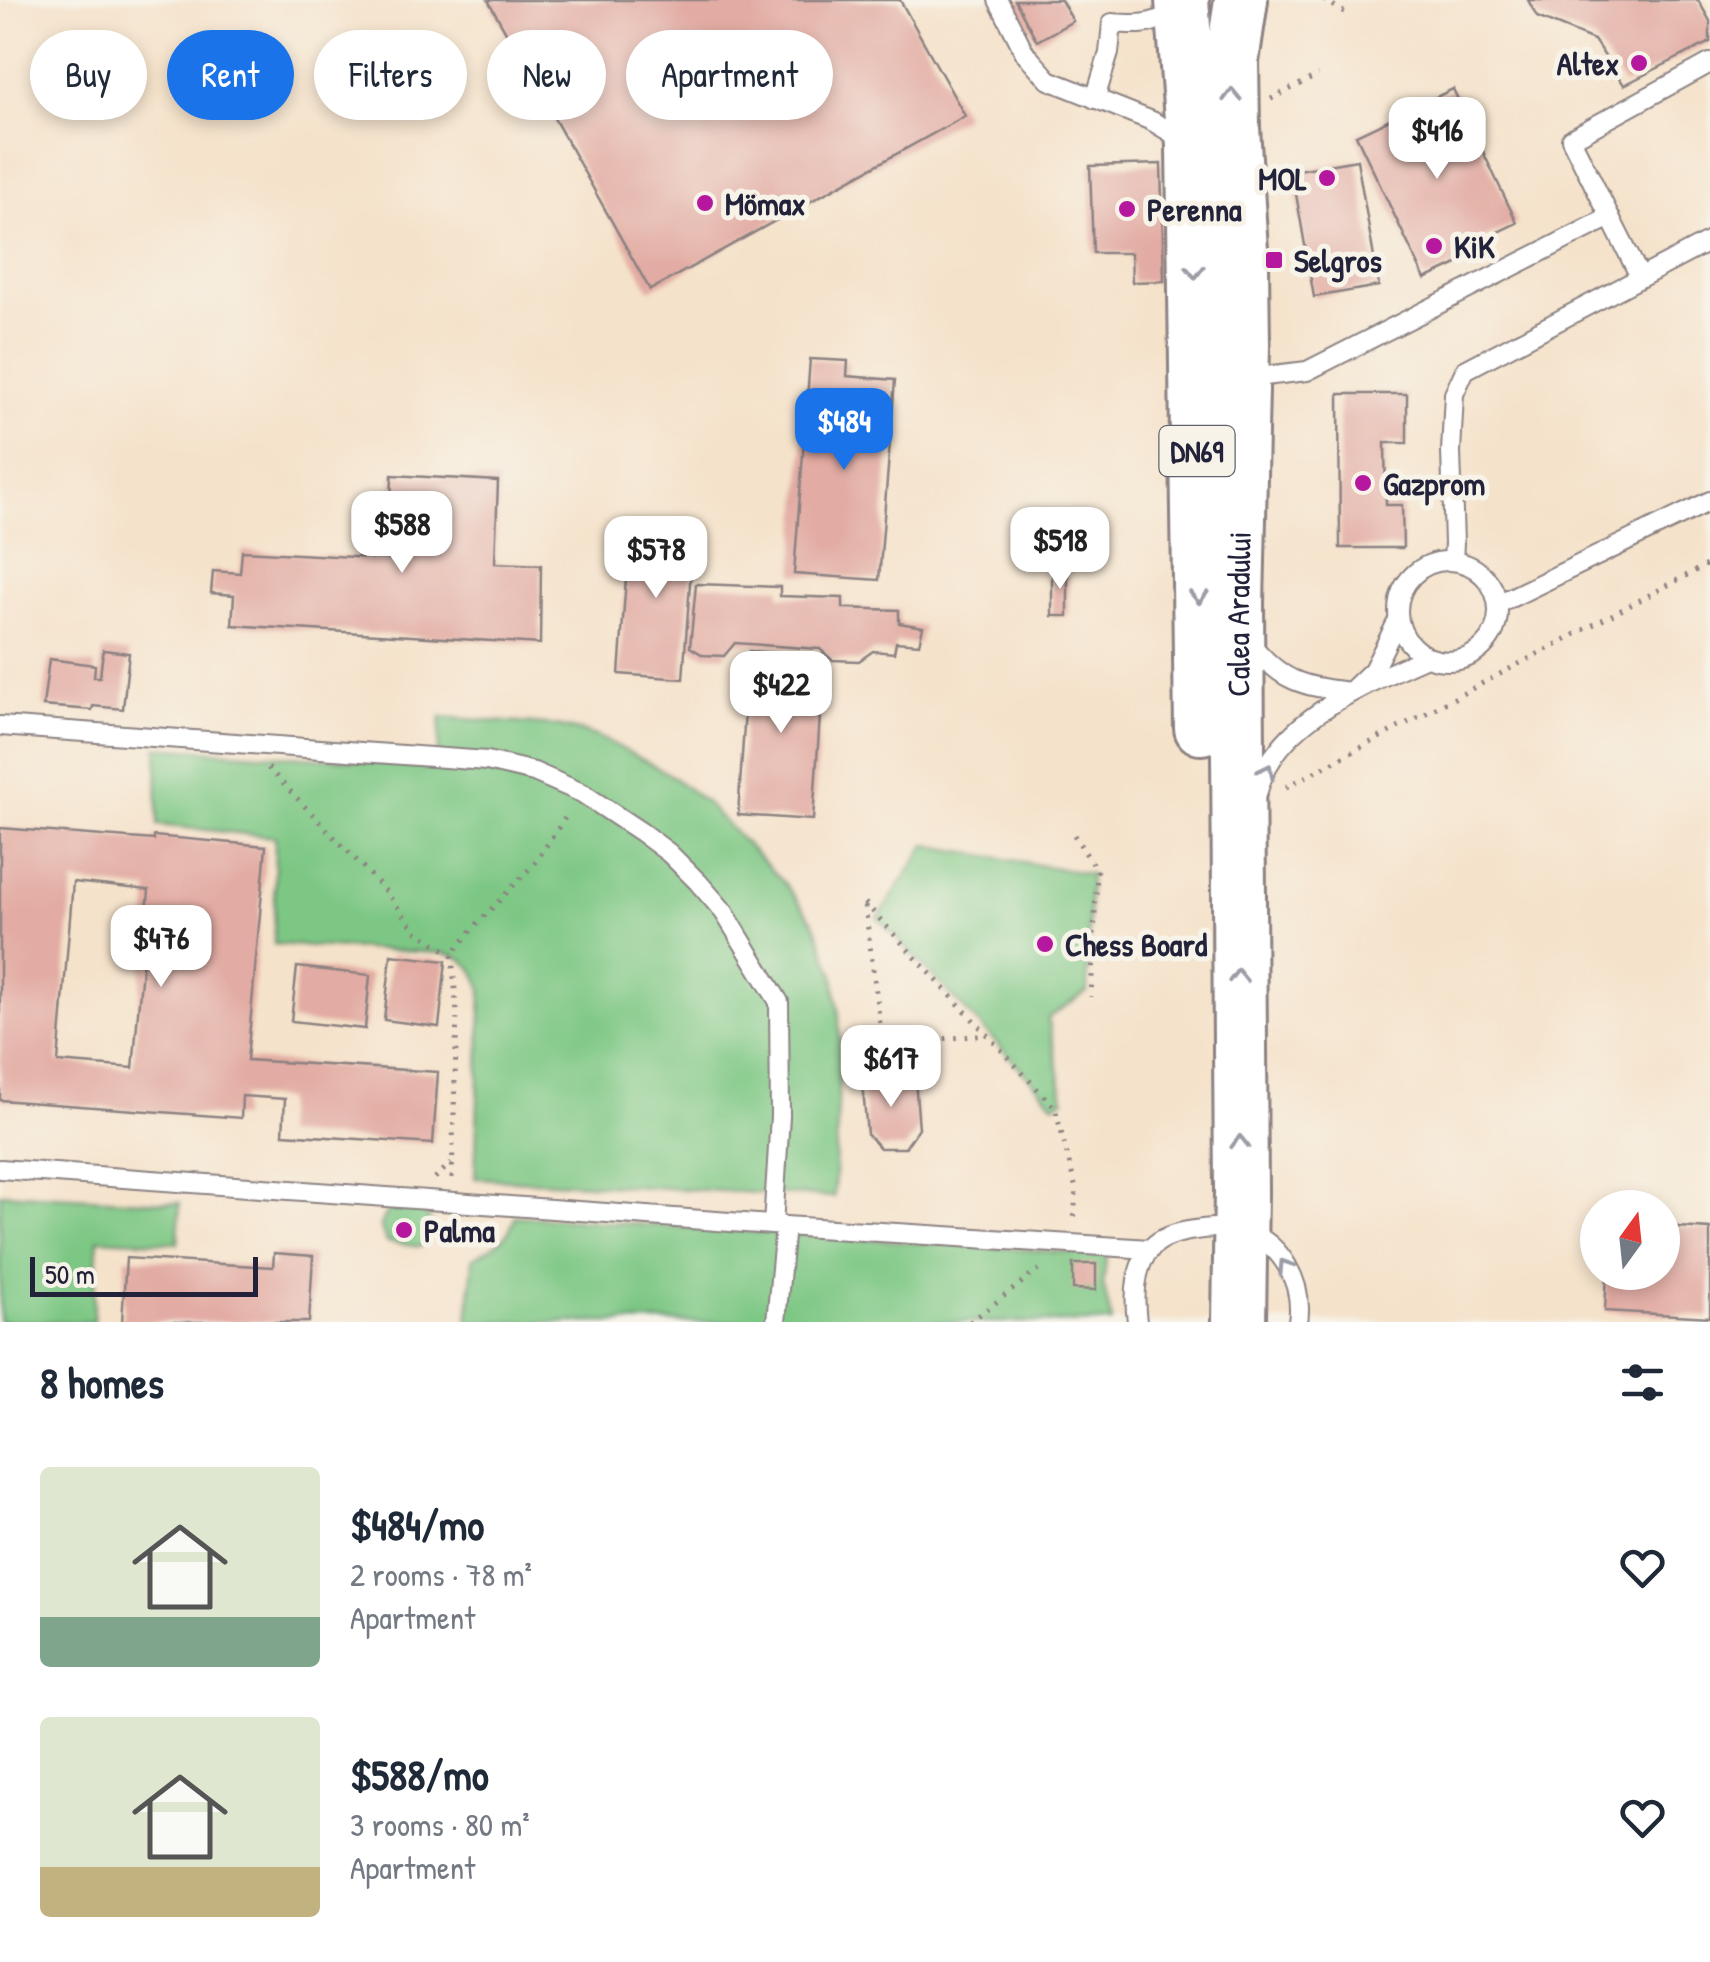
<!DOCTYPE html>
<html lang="en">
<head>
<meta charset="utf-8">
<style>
	body { margin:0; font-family:"Patrick Hand",sans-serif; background:#f2f2f3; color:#1f2937; height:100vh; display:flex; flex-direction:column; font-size:38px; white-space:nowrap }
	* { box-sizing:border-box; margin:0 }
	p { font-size:32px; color:#747a83 }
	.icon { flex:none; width:55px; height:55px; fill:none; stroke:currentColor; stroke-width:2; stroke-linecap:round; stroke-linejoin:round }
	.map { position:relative; height:1322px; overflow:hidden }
	.panel { display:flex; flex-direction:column; background:#fff; flex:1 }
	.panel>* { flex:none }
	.guide { position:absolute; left:30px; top:30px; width:1000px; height:90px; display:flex; gap:20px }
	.needle { width:65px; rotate:15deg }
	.fabs { position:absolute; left:1580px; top:1190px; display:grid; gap:20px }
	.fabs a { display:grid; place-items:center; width:100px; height:100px; border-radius:50%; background:#fff; box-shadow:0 5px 15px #0003; font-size:50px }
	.scale { position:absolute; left:30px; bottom:25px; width:228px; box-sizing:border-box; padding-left:10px; border:5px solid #22223b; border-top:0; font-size:28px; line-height:35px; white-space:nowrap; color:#22223b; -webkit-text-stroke:8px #f7f3e8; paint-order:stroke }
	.price { position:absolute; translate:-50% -85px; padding:0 22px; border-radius:20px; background:#fff; color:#222; font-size:32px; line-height:65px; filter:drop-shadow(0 2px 5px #0008) }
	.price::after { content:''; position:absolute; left:50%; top:60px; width:30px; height:22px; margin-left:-15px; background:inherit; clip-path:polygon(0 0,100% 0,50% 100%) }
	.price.selected { background:#1a73e8; color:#fff }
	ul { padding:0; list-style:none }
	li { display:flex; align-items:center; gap:30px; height:250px; padding:0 40px }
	li span { display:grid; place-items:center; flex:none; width:280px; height:200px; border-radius:10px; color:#555 }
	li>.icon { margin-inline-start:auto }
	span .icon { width:120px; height:120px; fill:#fffc; stroke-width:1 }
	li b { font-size:42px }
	h2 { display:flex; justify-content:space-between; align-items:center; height:120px; padding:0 40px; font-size:42px }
	.chip { padding:0 35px; border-radius:45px; background:#fff; box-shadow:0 5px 15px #0003; font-size:35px; line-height:90px }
	.chip.selected { background:#1a73e8; color:#fff }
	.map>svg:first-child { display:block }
</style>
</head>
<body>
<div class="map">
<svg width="1710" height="1322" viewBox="0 0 1710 1322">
	<rect width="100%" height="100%" fill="#f7f3e8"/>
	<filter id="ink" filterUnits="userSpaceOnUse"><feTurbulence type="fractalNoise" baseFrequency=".01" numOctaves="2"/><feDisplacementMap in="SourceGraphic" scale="20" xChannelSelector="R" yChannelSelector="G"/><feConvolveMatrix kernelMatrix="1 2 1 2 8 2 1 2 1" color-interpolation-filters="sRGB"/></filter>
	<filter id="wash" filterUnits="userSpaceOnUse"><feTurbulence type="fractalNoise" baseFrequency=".0048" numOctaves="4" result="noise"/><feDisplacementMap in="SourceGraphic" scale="40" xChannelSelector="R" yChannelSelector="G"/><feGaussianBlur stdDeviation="2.25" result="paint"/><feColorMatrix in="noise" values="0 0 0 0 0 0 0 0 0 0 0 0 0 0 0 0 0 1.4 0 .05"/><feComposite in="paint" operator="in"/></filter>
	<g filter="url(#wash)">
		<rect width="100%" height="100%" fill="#f5e2ca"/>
		<!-- green -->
		<g fill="#7dc784" stroke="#507460" stroke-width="2.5">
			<path d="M441 717 557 726 588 733 607 741 669 774 706 803 784 883 815 924 834 975 839 1014 840 1058 834 1197 475 1178 482 990C477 967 463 956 440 953L274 944 275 837 158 825 157 747 437 766Z"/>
			<path d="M926 845 1090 874 1087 992 1048 1018 1064 1099 1054 1104 878 918Z"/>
			<path d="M0 1193 180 1203 178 1243 98 1239 93 1322H0Z"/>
			<path d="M391 1209 423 1211 432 1223 430 1238 420 1247 387 1242C378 1228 379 1220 391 1209Z"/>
			<path d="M515 1216 1107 1255 1103 1283 1112 1322H468L473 1258C493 1247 509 1240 515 1216Z"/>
		</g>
		<g id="blocks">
			<!-- building -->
			<g fill="#e2aba3" fill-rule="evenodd">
				<path d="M488 0H900L965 116 650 290Z"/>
				<path d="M1015 0H1061L1073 21 1037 41Z"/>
				<path d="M1528 0H1698L1710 21V42L1624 85 1594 40 1537 17Z"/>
				<path d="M1453 89 1517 223 1462 249 1466 260 1425 279 1356 135Z"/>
				<path d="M1357 160 1379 286 1314 297 1292 171Z"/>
				<path d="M1161 164 1164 281 1132 282 1131 253H1093L1090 166Z"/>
				<path d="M810 359 848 361 847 376 895 380 879 580 794 574Z"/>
				<path d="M1339 394H1407V443H1385L1386 505H1402L1403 548H1340Z"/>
				<path d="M392 475 498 481 495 563 541 565 540 644 232 625 234 595 211 593 213 571 240 573 242 551 389 559Z"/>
				<path d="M630 523 694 528 683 679 619 674Z"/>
				<rect x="1052" y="568" width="16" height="48"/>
				<path d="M696 584 780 587V596L843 598V608L899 610V623L923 627 919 644 896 642 894 653 873 651 859 661 832 660 820 649 735 643 724 656 703 655 690 647Z"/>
				<path d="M103 650 129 653 123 709 93 706 92 710 43 706 49 659 95 665 94 677H100Z"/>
				<path d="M749 651 824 656 813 820 738 815Z"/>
				<path d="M0 828 154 840V836L266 846 247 1060 438 1072 433 1144 283 1134 285 1099 242 1096 241 1118 0 1100ZM73 882 149 890 133 1068 58 1062Z"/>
				<path d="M391 955 446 961 439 1027 384 1020Z"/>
				<path d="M297 967 370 975 365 1029 291 1021Z"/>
				<path d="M904 1069 906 1081 915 1080 919 1128 905 1148H880L867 1134 863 1089 875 1088 873 1072Z"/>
				<path d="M1662 1226 1710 1229V1317L1605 1311 1607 1272H1662Z"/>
				<path d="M274 1253 313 1256 309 1322H122L126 1258 273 1267Z"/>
				<path d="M1073 1264H1096V1290L1073 1289Z"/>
			</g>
		</g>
	</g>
	<g filter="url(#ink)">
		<use href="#blocks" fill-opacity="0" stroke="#8c8282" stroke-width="2.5"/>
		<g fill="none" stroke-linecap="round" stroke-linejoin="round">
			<!-- service casing -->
			<g stroke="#8c8282" stroke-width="22">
				<g id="service">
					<path d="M998 0 1025 53 1049 80 1152 121 1185 141"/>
					<path d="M1095 99 1109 53 1112 23C1138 25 1151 26 1174 12"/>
					<path d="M1640 277 1571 139 1710 63"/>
					<path d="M1248 378 1307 371 1610 217"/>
					<circle cx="1448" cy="611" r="50"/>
					<path d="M1453 561 1454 543 1451 452 1454 394 1465 370 1710 241"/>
					<path d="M1498 604 1710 501"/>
					<path d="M1250 643C1282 682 1301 686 1350 692L1373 670 1398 620"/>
					<path d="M0 726 487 761 534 772 582 793 641 832 669 853 698 882 724 912 779 1002 780 1116 773 1225"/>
					<path d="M1258 791C1275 720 1367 684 1426 657"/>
					<path d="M0 1169 785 1226 1150 1249"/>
					<path d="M776 1322 785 1226"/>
					<path d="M1137 1322C1134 1298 1134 1266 1152 1247 1163 1236 1180 1232 1195 1230 1209 1228 1227 1226 1242 1230 1281 1241 1304 1283 1298 1322"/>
				</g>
			</g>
			<!-- primary casing -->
			<g stroke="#8c8282" stroke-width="58">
				<g id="primary">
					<path d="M1182 0 1193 146 1201 728"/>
					<path id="s1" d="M1239 1322 1241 1192 1237 604 1243 346 1242 265 1233 128 1232 61 1241 0"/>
				</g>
			</g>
			<!-- path -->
			<g stroke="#8c8282" stroke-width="5" stroke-dasharray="2.5 8" stroke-linecap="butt">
				<path d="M1324 0 1349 15"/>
				<path d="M1271 99 1318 75"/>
				<path d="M268 768 383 888 417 932 452 954"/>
				<path d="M1286 787 1710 563"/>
				<path d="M1074 835 1097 871 1091 997"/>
				<path d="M865 903 1055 1108 1076 1189 1074 1223"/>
				<path d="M865 906 886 1071"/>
				<path d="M882 1044 987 1035"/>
				<path d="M435 1178 451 1163"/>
				<path d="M452 1178 457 1013 452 954 477 924 534 864 569 812"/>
				<path d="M970 1322 1041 1268"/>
			</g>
			<!-- service -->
			<use href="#service" stroke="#fff" stroke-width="18"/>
			<!-- primary -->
			<use href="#primary" stroke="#fff" stroke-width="52"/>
		</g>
		<!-- one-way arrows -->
		<defs><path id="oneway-chevron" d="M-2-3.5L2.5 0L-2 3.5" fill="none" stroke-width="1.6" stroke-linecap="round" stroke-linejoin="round" transform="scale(2.5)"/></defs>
		<g stroke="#9c9ca7">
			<use href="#oneway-chevron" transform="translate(1232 95) rotate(-91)"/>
			<use href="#oneway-chevron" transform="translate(1195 272) rotate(89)"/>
			<use href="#oneway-chevron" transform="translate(1199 597) rotate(89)"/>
			<use href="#oneway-chevron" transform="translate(1267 771) rotate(-63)"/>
			<use href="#oneway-chevron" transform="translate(1238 976) rotate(-91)"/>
			<use href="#oneway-chevron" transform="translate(1240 1142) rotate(-91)"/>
			<use href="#oneway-chevron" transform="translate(1285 1266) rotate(-123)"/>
		</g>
	</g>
	<!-- markers -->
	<g fill="#b5179e" stroke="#f7f3e8" stroke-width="4">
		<circle cx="1639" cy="63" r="10"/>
		<circle cx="1327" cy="178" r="10"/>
		<circle cx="705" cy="203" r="10"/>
		<circle cx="1127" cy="209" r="10"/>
		<circle cx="1434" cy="246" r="10"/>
		<rect x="1264" y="250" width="20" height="20" rx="5"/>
		<circle cx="1363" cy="483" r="10"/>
		<circle cx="1045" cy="944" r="10"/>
		<circle cx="404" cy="1230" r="10"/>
	</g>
	<g text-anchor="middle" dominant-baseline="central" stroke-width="10" stroke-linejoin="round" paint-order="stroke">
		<!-- shield labels -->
		<rect fill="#f7f3e8" stroke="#62616f" stroke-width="2.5" x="1159.5" y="426" width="75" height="50" rx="8"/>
		<g font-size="30" font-weight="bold" fill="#22223b">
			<text x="1197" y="451">DN69</text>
		</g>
		<!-- poi labels -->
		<g font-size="32" font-weight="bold" fill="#22223b" stroke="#f7f3e8" text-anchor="start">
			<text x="1619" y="63" text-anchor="end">Altex</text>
			<text x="1307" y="178" text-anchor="end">MOL</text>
			<text x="725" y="203">Mömax</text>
			<text x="1147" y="209">Perenna</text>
			<text x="1454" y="246">KiK</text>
			<text x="1294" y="260">Selgros</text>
			<text x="1383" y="483">Gazprom</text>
			<text x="1065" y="944">Chess Board</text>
			<text x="424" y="1230">Palma</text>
		</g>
		<!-- street labels -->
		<g font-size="32" fill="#22223b" stroke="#f7f3e8">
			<text stroke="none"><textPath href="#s1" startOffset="708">Calea Aradului</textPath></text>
		</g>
	</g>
</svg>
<div class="fabs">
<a><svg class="needle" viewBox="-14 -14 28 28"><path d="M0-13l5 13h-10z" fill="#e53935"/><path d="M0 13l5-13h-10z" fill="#747a83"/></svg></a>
</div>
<div class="scale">50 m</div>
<b class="price" style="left:1437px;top:182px">$416</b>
<b class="price selected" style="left:844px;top:473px">$484</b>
<b class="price" style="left:402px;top:576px">$588</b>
<b class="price" style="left:1060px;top:592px">$518</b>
<b class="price" style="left:656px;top:601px">$578</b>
<b class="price" style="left:781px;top:736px">$422</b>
<b class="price" style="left:161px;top:990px">$476</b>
<b class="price" style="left:891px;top:1110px">$617</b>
<div class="guide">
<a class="chip">Buy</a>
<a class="chip selected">Rent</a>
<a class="chip">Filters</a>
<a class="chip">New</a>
<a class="chip">Apartment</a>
</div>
</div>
<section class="panel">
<h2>8 homes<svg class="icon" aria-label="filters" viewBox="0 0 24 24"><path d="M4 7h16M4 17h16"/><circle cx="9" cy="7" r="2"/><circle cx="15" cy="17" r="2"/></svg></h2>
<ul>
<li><span style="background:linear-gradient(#dfe7d0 75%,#7fa58c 0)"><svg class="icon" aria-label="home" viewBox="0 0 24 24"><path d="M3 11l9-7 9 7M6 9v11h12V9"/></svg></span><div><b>$484/mo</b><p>2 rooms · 78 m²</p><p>Apartment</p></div><svg class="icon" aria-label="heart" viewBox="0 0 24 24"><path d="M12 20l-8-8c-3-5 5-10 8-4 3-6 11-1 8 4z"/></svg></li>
<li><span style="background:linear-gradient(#dfe7d0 75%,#c2b280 0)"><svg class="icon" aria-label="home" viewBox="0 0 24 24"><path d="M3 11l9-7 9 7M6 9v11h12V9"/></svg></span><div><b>$588/mo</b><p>3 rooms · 80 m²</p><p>Apartment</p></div><svg class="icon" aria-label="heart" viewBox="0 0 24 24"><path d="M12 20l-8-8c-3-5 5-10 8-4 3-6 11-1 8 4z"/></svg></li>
</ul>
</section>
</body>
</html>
